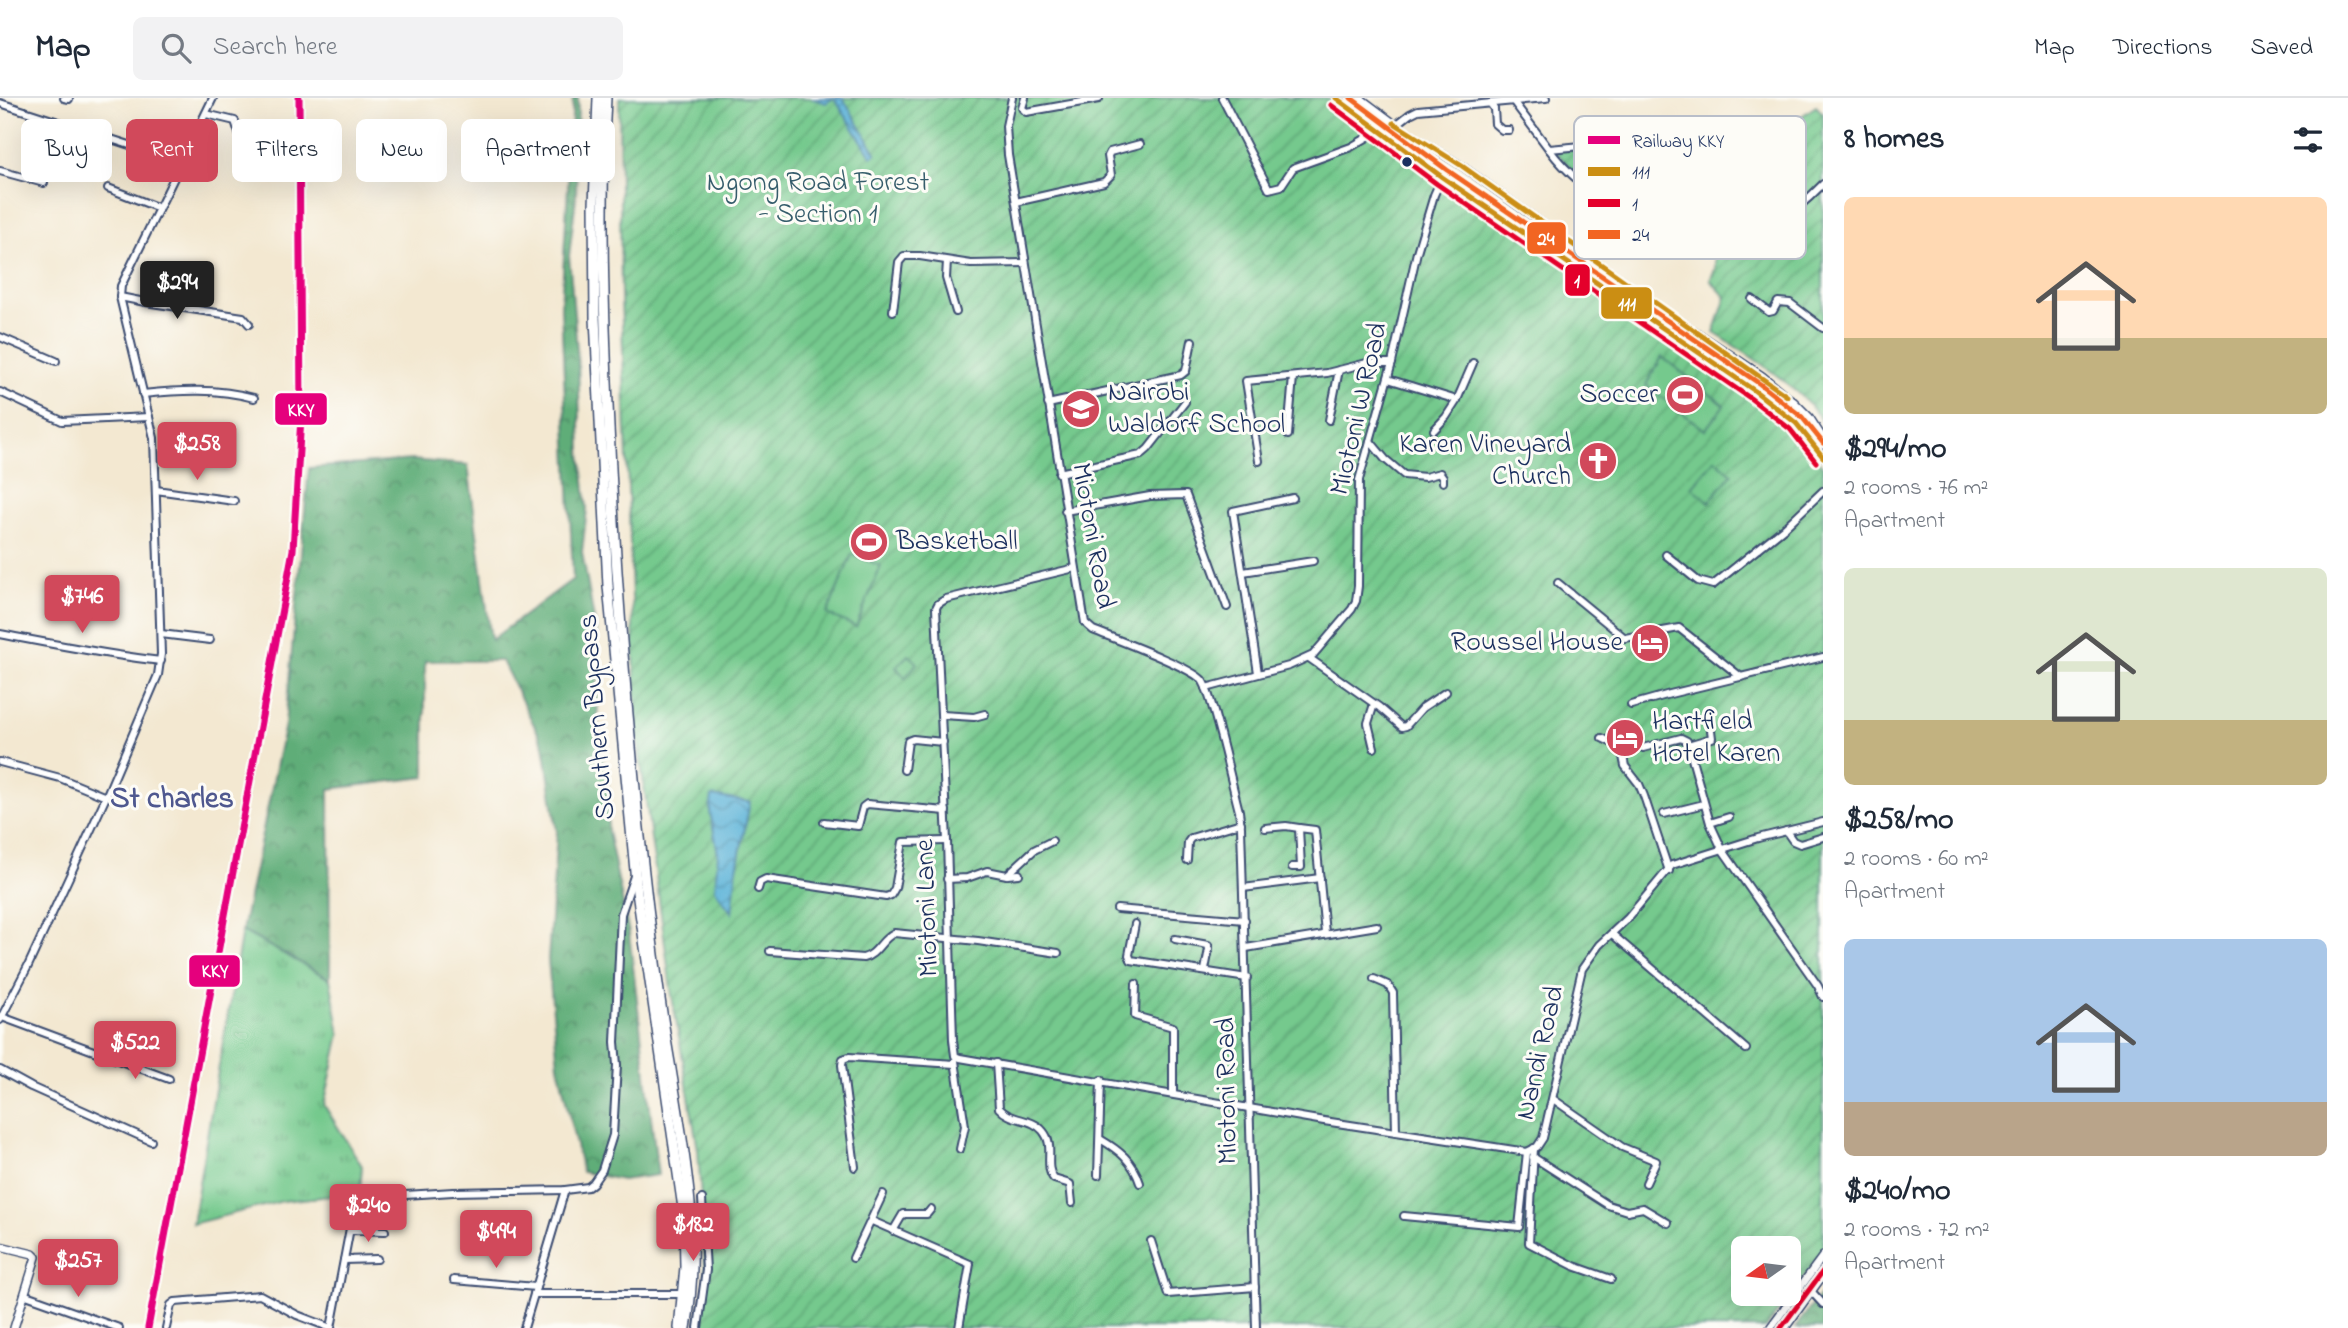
<!DOCTYPE html>
<html lang="en">
<head>
<meta charset="utf-8">
<style>
	body { margin:0; font-family:"Indie Flower",sans-serif; background:#f2f2f3; color:#1f2937; height:100vh; display:flex; flex-direction:column; font-size:26px; white-space:nowrap }
	* { box-sizing:border-box; margin:0 }
	p { font-size:23px; color:#747a83 }
	.icon { flex:none; width:38px; height:38px; fill:none; stroke:currentColor; stroke-width:2; stroke-linecap:round; stroke-linejoin:round }
	.map { position:relative; flex:1; overflow:hidden }
	.drawer { display:flex; flex-direction:column; background:#fff; width:525px }
	.drawer>* { flex:none }
	.top-card { position:absolute; left:21px; top:21px; width:665px; height:63px; display:flex; gap:14px }
	.needle { width:46px; rotate:256deg }
	.tools { position:absolute; left:1731px; top:1138px; display:grid; gap:14px }
	.tools a { display:grid; place-items:center; width:70px; height:70px; border-radius:10px; background:#fff; box-shadow:0 7px 28px #0002; font-size:35px }
	.price { position:absolute; translate:-50% -60px; padding:0 16px; border-radius:7px; background:#d1495b; color:#fff; font-size:23px; line-height:46px; filter:drop-shadow(0 2px 4px #0008) }
	.price::after { content:''; position:absolute; left:50%; top:42px; width:21px; height:16px; margin-left:-10px; background:inherit; clip-path:polygon(0 0,100% 0,50% 100%) }
	.price.active { background:#222; color:#fff }
	ul { padding:0; list-style:none }
	li { display:grid; align-content:center; gap:14px; height:371px; padding:0 21px }
	li span { display:grid; place-items:center; height:217px; border-radius:10px; color:#555 }
	li>.icon { margin-inline-start:auto }
	span .icon { width:126px; height:126px; fill:#fffc; stroke-width:1 }
	li b { font-size:30px }
	h2 { display:flex; justify-content:space-between; align-items:center; height:84px; padding:0 21px; font-size:30px }
	.tag { padding:0 24px; border-radius:10px; background:#fff; box-shadow:0 7px 28px #0002; font-size:24px; line-height:63px }
	.tag.active { background:#d1495b; color:#fff }
	header { display:flex; align-items:center; gap:42px; box-sizing:border-box; height:98px; padding:0 35px; background:#fff; border-bottom:2px solid #e0e1e3 }
	header strong { font-size:33px }
	nav { display:flex; gap:38px; margin-inline-start:auto; font-size:24px }
	.search { width:490px; height:63px; background:#f2f2f3; display:flex; align-items:center; gap:18px; box-sizing:border-box; padding:0 24px; border-radius:10px; color:#747a83; font-size:26px }
	main { display:flex; flex:1; min-height:0 }
	.map>svg:first-child { display:block }
</style>
</head>
<body>
<header>
<strong>Map</strong>
<div class="search"><svg class="icon" aria-label="search" viewBox="0 0 24 24"><circle cx="10" cy="10" r="6"/><path d="M15 15l6 6"/></svg>Search here</div>
<nav><a>Map</a><a>Directions</a><a>Saved</a></nav>
</header>
<main>
<div class="map">
<svg width="1823" height="1230" viewBox="0 0 1823 1230">
	<defs>
		<pattern id="grass-tufts" width="24" height="20" patternUnits="userSpaceOnUse" patternTransform="scale(1.75)"><rect width="24" height="20" fill="#74c98d"/><path d="M3 7l-1-3M5 7V3M7 7l1-3M15 17l-1-3M17 17v-4M19 17l1-3" fill="none" stroke="#5ea476"/></pattern>
		<pattern id="forest-crowns" width="20" height="18" patternUnits="userSpaceOnUse" patternTransform="scale(1.75)"><rect width="20" height="18" fill="#5fad78"/><path d="M2 6a3 3 0 1 1 6 0M12 15a3 3 0 1 1 6 0" fill="none" stroke="#4e8d66"/></pattern>
		<pattern id="garden-furrows" width="10" height="10" patternUnits="userSpaceOnUse" patternTransform="scale(1.75)"><rect width="10" height="10" fill="#74c98d"/><path d="M-1 1l2-2M0 10L10 0M9 11l2-2" fill="none" stroke="#5ea476"/></pattern>
		<pattern id="water-waves" width="16" height="10" patternUnits="userSpaceOnUse" patternTransform="scale(1.75)"><rect width="16" height="10" fill="#5bb3d8"/><path d="M0 5q4-4 8 0t8 0" fill="none" stroke="#4a92b2"/></pattern>
	</defs>
	<rect width="100%" height="100%" fill="#fdfcf7"/>
	<filter id="ink" filterUnits="userSpaceOnUse"><feTurbulence type="fractalNoise" baseFrequency=".0143" numOctaves="2"/><feDisplacementMap in="SourceGraphic" scale="14" xChannelSelector="R" yChannelSelector="G"/><feConvolveMatrix kernelMatrix="1 2 1 2 8 2 1 2 1" color-interpolation-filters="sRGB"/></filter>
	<filter id="wash" filterUnits="userSpaceOnUse"><feTurbulence type="fractalNoise" baseFrequency=".00686" numOctaves="4" result="noise"/><feDisplacementMap in="SourceGraphic" scale="28" xChannelSelector="R" yChannelSelector="G"/><feGaussianBlur stdDeviation="1.57" result="paint"/><feColorMatrix in="noise" values="0 0 0 0 0 0 0 0 0 0 0 0 0 0 0 0 0 1.4 0 .05"/><feComposite in="paint" operator="in"/></filter>
	<g filter="url(#wash)">
		<rect width="100%" height="100%" fill="#f3e8d1"/>
		<!-- grass -->
		<path fill="url(#grass-tufts)" stroke="#487c76" stroke-width="2" d="M242 833 330 881 340 936 324 1007 362 1068 360 1095 283 1103 192 1126Z"/>
		<!-- forest -->
		<g fill="url(#forest-crowns)" stroke="#3d6e6b" stroke-width="2">
			<path d="M573 0H578L576 99 569 158 578 263 581 355 587 411 582 454 597 538 598 641 608 684V733L629 835 658 1077 622 1082 582 1074 558 967 548 862 557 734 544 647 502 563H425V679L329 691 330 881 242 833 285 626 309 370 412 362 468 367 491 542 573 481 561 210Z"/>
			<path d="M1823 1193V1230H1795Z"/>
		</g>
		<!-- garden -->
		<g fill="url(#garden-furrows)" stroke="#487c76" stroke-width="2" fill-rule="evenodd">
			<path d="M619 0H1327L1455 94 1588 180 1766 306 1793 327 1823 369V1153L1766 1230H700L706 1181 698 1052 671 892 637 635 621 199ZM1743 1150H1788V1195H1743Z"/>
			<path d="M1816 8 1823 16V325C1802 290 1748 256 1714 235L1726 199 1710 182 1715 171V156L1702 150 1663 141 1580 80 1555 53 1729 38 1760 53 1780 33Z"/>
		</g>
		<!-- pitch -->
		<g fill="#74c98d" stroke="#487c76" stroke-width="2">
			<path d="M1662 259 1724 307 1705 332 1646 287Z"/>
			<path d="M1715 361 1732 376 1709 404 1692 389Z"/>
			<path d="M852 456 881 468 856 529 827 516Z"/>
			<path d="M908 557 917 565 905 580 896 569Z"/>
		</g>
		<!-- water -->
		<g fill="url(#water-waves)" stroke="#3b719b" stroke-width="2">
			<path d="M812 0H843L876 55 872 59 834 0 826 5Z"/>
			<path d="M712 698 750 704 736 776 732 815 715 791 718 755 710 714Z"/>
		</g>
	</g>
	<g filter="url(#ink)">
		<g fill="none" stroke-linecap="round" stroke-linejoin="round">
			<!-- minor casing -->
			<g stroke="#3b4b6f" stroke-width="10">
				<g id="minor">
					<path d="M64 0 69 1"/>
					<path d="M1012 0 1006 28 1008 57 1085 525 1093 532C1115 541 1189 568 1202 582 1212 594 1233 691 1239 713L1241 729 1256 1230"/>
					<path d="M1025 0 1022 10 1026 14 1099 1"/>
					<path d="M1222 0 1269 91 1281 88 1293 70 1351 49 1380 32"/>
					<path d="M1513 3 1549 51 1725 35C1739 37 1758 46 1767 56L1789 117"/>
					<path d="M0 5 182 64"/>
					<path d="M1490 5 1494 11 1495 26 1502 32H1509"/>
					<path d="M206 16 235 23 242 44 251 47"/>
					<path d="M1396 27 1410 16 1418 12 1546 0"/>
					<path d="M1549 51C1568 77 1592 94 1617 112 1632 123 1648 141 1666 147 1724 168 1784 126 1823 86"/>
					<path d="M0 73 44 85"/>
					<path d="M1683 84 1697 75 1722 35"/>
					<path d="M108 90 159 110"/>
					<path d="M1016 104 1104 84 1111 77 1108 58 1110 54 1140 46"/>
					<path d="M947 163 946 180 956 214"/>
					<path d="M120 199 145 204 243 219 249 226"/>
					<path d="M1752 201 1769 214 1773 213 1778 204 1790 205 1823 230"/>
					<path d="M893 213 899 164 904 158H920L971 166 1025 165"/>
					<path d="M0 239 56 263"/>
					<path d="M1388 281 1457 302 1473 265"/>
					<path d="M0 294 62 323 149 319"/>
					<path d="M143 296C181 292 217 290 254 300"/>
					<path d="M1048 306 1181 277 1186 273 1192 243"/>
					<path d="M1329 322 1339 272"/>
					<path d="M1434 332 1446 319 1457 302"/>
					<path d="M1288 337 1293 279"/>
					<path d="M1370 343 1385 361 1404 377 1425 379 1440 375 1443 379V384"/>
					<path d="M1259 363 1246 283 1327 275 1367 265H1392"/>
					<path d="M1059 375 1141 357 1148 351 1185 304"/>
					<path d="M156 392 234 403"/>
					<path d="M1065 413 1150 398 1186 397 1227 509"/>
					<path d="M1666 457 1698 483 1713 487 1784 430 1823 393"/>
					<path d="M1075 470 946 501 938 506 936 510 947 743 953 942 955 958 960 960 1324 1023 1527 1054 1537 1049 1543 1040 1582 871 1599 847 1628 820 1672 767 1758 740 1823 724"/>
					<path d="M1243 474 1313 463"/>
					<path d="M1558 485 1625 540 1679 530 1741 579"/>
					<path d="M0 536C53 546 107 557 161 563"/>
					<path d="M161 536 210 542"/>
					<path d="M1309 560 1379 609 1402 629 1406 628 1422 610 1446 594"/>
					<path d="M1258 575 1233 413 1293 400"/>
					<path d="M1206 590 1289 568 1313 557 1352 511 1356 503 1358 488 1359 382 1392 265 1417 154 1434 97 1442 79"/>
					<path d="M1631 607 1670 596 1823 559"/>
					<path d="M942 617 974 619 985 616"/>
					<path d="M1602 640 1621 649 1625 668 1639 686 1644 698 1669 773"/>
					<path d="M1688 647 1712 640 1711 632"/>
					<path d="M1374 650 1368 625 1374 606"/>
					<path d="M1643 650 1681 640 1687 643 1710 725 1722 751 1818 888 1823 899"/>
					<path d="M0 664 60 680 106 699"/>
					<path d="M904 672 908 643 913 641 943 644"/>
					<path d="M1664 716 1704 706"/>
					<path d="M824 724 858 728 863 709 867 706 946 713"/>
					<path d="M1710 725 1729 719"/>
					<path d="M1265 730 1286 728 1299 730"/>
					<path d="M1786 733 1793 743 1800 746 1823 739"/>
					<path d="M1187 762 1188 744 1191 740 1241 725"/>
					<path d="M1292 769H1301L1299 730 1315 732 1325 835"/>
					<path d="M1007 777 1034 752 1052 743"/>
					<path d="M947 781 967 780 987 773 1007 777 1019 776"/>
					<path d="M1243 790 1320 780"/>
					<path d="M758 791 760 784 766 781 886 799 891 797 895 790 903 744 947 743"/>
					<path d="M1117 811 1245 822"/>
					<path d="M1135 826 1129 857 1131 862 1247 880"/>
					<path d="M1612 836 1746 951"/>
					<path d="M1175 841 1208 847 1209 851 1205 872"/>
					<path d="M1246 850 1377 828"/>
					<path d="M770 853 863 860C877 857 881 841 894 835L978 843 1058 855"/>
					<path d="M1374 881 1388 887 1393 895 1396 1034"/>
					<path d="M1136 886 1135 918 1173 929V995"/>
					<path d="M2 919 169 981"/>
					<path d="M0 922 28 868 106 699 158 577 161 556 154 340 120 199 121 188 213 0"/>
					<path d="M955 963 965 1028 960 1051"/>
					<path d="M996 965 999 1010C1011 1024 1032 1019 1043 1033 1056 1048 1043 1067 1054 1081L1070 1086 1072 1105"/>
					<path d="M0 972 31 989 151 1043"/>
					<path d="M1553 1001 1622 1049 1656 1063 1646 1085"/>
					<path d="M1100 1041C1119 1052 1133 1063 1140 1085"/>
					<path d="M1534 1050 1529 1145 1574 1168 1611 1181"/>
					<path d="M1533 1059 1608 1107 1627 1113 1643 1110 1668 1125"/>
					<path d="M855 1069 842 967 843 961 849 959 955 966"/>
					<path d="M1098 1077 1101 982"/>
					<path d="M1404 1118 1519 1129 1527 1054"/>
					<path d="M872 1123 970 1166 959 1230"/>
					<path d="M350 1132 385 1133"/>
					<path d="M893 1133 903 1116H927L931 1111"/>
					<path d="M1151 1143 1168 1196 1255 1189"/>
					<path d="M853 1160 883 1096"/>
					<path d="M344 1162 377 1161"/>
					<path d="M454 1182 536 1189"/>
					<path d="M1811 1193 1823 1206"/>
					<path d="M534 1196H684"/>
					<path d="M26 1197 119 1230"/>
					<path d="M166 1230 171 1207 175 1204 260 1197 297 1217 331 1230"/>
					<path d="M331 1230 355 1104 358 1100 453 1094 565 1092 588 1089 593 1085 602 1072 613 1037 617 967 615 944 621 816 634 778"/>
					<path d="M524 1230 565 1092"/>
					<path d="M698 1230 706 1172 702 1101"/>
				</g>
			</g>
			<!-- major casing -->
			<g stroke="#3b4b6f" stroke-width="10">
				<g id="major">
					<path d="M1336 0 1442 79 1565 161 1755 293 1796 325 1823 359"/>
					<path d="M1360 0 1396 27 1462 68 1674 219 1762 278 1794 304 1809 319 1823 341"/>
					<path d="M0 1148 33 1156 36 1159 14 1230"/>
					<path d="M1770 1230 1823 1158"/>
					<path d="M1785 1230 1823 1177"/>
				</g>
			</g>
			<!-- highway casing -->
			<g stroke="#3b4b6f" stroke-width="12">
				<g id="highway">
					<path d="M598 0 594 107 595 220 608 488 637 794 684 1117 685 1169 679 1230"/>
					<path d="M606 0C600 110 604 219 609 329 616 484 628 639 646 793 653 851 660 908 670 965 684 1054 702 1140 686 1230"/>
				</g>
			</g>
			<!-- minor -->
			<use href="#minor" stroke="#fff" stroke-width="6"/>
			<!-- major -->
			<use href="#major" stroke="#fff" stroke-width="7"/>
			<!-- highway -->
			<use href="#highway" stroke="#fff" stroke-width="9"/>
			<!-- tram -->
			<path stroke="#1b2f5e" stroke-width="2" d="M1349 0 1395 35 1756 281 1801 319 1823 352"/>
			<!-- bus-1 casing -->
			<g stroke="#fdfcf7" stroke-width="10">
				<g id="bus-1">
					<path d="M1336 0 1442 79 1755 293 1796 325 1823 359"/>
					<path d="M1394 25 1462 68 1787 298"/>
				</g>
			</g>
			<!-- bus-2 casing -->
			<g stroke="#fdfcf7" stroke-width="10">
				<g id="bus-2">
					<path d="M1331 7 1437 86 1750 300 1790 331 1816 364"/>
					<path d="M1781 1230 1823 1173"/>
				</g>
			</g>
			<!-- bus-3 casing -->
			<g stroke="#fdfcf7" stroke-width="10">
				<path id="bus-3" d="M1351 0 1447 72 1760 286 1802 319 1823 345"/>
			</g>
			<!-- bus-1 -->
			<use href="#bus-1" stroke="#cb8e13" stroke-width="5"/>
			<!-- bus-2 -->
			<use href="#bus-2" stroke="#e4002b" stroke-width="5"/>
			<!-- bus-3 -->
			<use href="#bus-3" stroke="#f26522" stroke-width="5"/>
			<!-- rail-1 casing -->
			<g stroke="#fdfcf7" stroke-width="12">
				<path id="rail-1" d="M148 1230 293 452 301 319 299 0"/>
			</g>
			<!-- rail-1 -->
			<use href="#rail-1" stroke="#e5007d" stroke-width="7"/>
		</g>
	</g>
	<!-- icons -->
	<defs>
		<g id="stadium-disc" transform="scale(2.0125)"><circle r="9.5" fill="#d1495b" stroke="#fdfcf7"/><path d="M0-5a6.5 5 0 1 0 0 10a6.5 5 0 1 0 0-10ZM-3.5-1.8h7v3.6h-7Z" fill="#fff"/></g>
		<g id="school-disc" transform="scale(2.0125)"><circle r="9.5" fill="#d1495b" stroke="#fdfcf7"/><path d="M0-5L7-2L0 1L-7-2ZM-4 1L0 2.5L4 1V4Q0 6-4 4Z" fill="#fff"/></g>
		<g id="church-disc" transform="scale(2.0125)"><circle r="9.5" fill="#d1495b" stroke="#fdfcf7"/><path d="M-1.2-6h2.4v3.5h3.3v2.4h-3.3V6h-2.4V-.1h-3.3v-2.4h3.3Z" fill="#fff"/></g>
		<g id="hotel-disc" transform="scale(2.0125)"><circle r="9.5" fill="#d1495b" stroke="#fdfcf7"/><path d="M-6-4.5h1.5V1H6V5H4.5V3h-9V5H-6ZM-4 0a1.8 1.8 0 1 1 3.6 0ZM.5 0V-2.5h3Q6-2.5 6 0Z" fill="#fff"/></g>
	</defs>
	<g fill-rule="evenodd">
		<use href="#stadium-disc" x="1685" y="297"/>
		<use href="#school-disc" x="1081" y="311"/>
		<use href="#church-disc" x="1598" y="363"/>
		<use href="#stadium-disc" x="869" y="444"/>
		<use href="#hotel-disc" x="1650" y="545"/>
		<use href="#hotel-disc" x="1625" y="640"/>
	</g>
	<!-- markers -->
	<circle fill="#1b2f5e" stroke="#fdfcf7" stroke-width="2.5" cx="1407" cy="64" r="6"/>
	<g text-anchor="middle" dominant-baseline="central" stroke-width="6" stroke-linejoin="round" paint-order="stroke">
		<!-- park labels -->
		<g font-size="28" fill="#365d6c" stroke="#fdfcf7">
			<text x="818" y="85">Ngong Road Forest<tspan x="818" dy="32">- Section 1</tspan></text>
		</g>
		<!-- poi labels -->
		<g font-size="28" fill="#1b2f5e" stroke="#fdfcf7" text-anchor="start">
			<text x="1108" y="295">Nairobi<tspan x="1108" dy="32">Waldorf School</tspan></text>
			<text x="1658" y="297" text-anchor="end">Soccer</text>
			<text x="1571" y="347" text-anchor="end">Karen Vineyard<tspan x="1571" dy="32">Church</tspan></text>
			<text x="896" y="444">Basketball</text>
			<text x="1623" y="545" text-anchor="end">Roussel House</text>
			<text x="1652" y="624">Hartfield<tspan x="1652" dy="32">Hotel Karen</tspan></text>
		</g>
		<!-- street labels -->
		<g font-size="28" fill="#1b2f5e" stroke="#fdfcf7">
			<text transform="translate(1360 311) rotate(-77)">Miotoni W Road</text>
			<text transform="translate(1092 438) rotate(80)">Miotoni Road</text>
			<text transform="translate(598 619) rotate(-95)">Southern Bypass</text>
			<text transform="translate(928 810) rotate(-92)">Miotoni Lane</text>
			<text transform="translate(1541 955) rotate(-77)">Nandi Road</text>
			<text transform="translate(1228 993) rotate(-91)">Miotoni Road</text>
		</g>
		<!-- neighbourhood labels -->
		<g font-size="30" font-weight="bold" fill="#4f588f" stroke="#fdfcf7">
			<text x="172" y="702">St charles</text>
		</g>
	</g>
	<!-- legend -->
	<rect x="1574" y="18" width="232" height="143" rx="10" fill="#fdfcf7" stroke="#b9bec9" stroke-width="2"/>
	<rect x="1588" y="38" width="32" height="8" fill="#e5007d"/>
	<rect x="1588" y="69" width="32" height="9" fill="#cb8e13"/>
	<rect x="1588" y="101" width="32" height="8" fill="#e4002b"/>
	<rect x="1588" y="132" width="32" height="9" fill="#f26522"/>
	<g font-size="19" fill="#1b2f5e">
		<text x="1632" y="49">Railway KKY</text>
		<text x="1632" y="80">111</text>
		<text x="1632" y="112">1</text>
		<text x="1632" y="143">24</text>
	</g>
	<g stroke="#fdfcf7" stroke-width="2.5">
		<rect x="1526" y="123" width="41" height="34" rx="7" fill="#f26522"/>
		<rect x="1564" y="165" width="27" height="34" rx="7" fill="#e4002b"/>
		<rect x="1600" y="188" width="53" height="34" rx="7" fill="#cb8e13"/>
		<rect x="274" y="294" width="54" height="34" rx="7" fill="#e5007d"/>
		<rect x="188" y="856" width="53" height="34" rx="7" fill="#e5007d"/>
	</g>
	<g font-size="19" text-anchor="middle" font-weight="bold" fill="#fff">
		<text x="1546" y="147">24</text>
		<text x="1577" y="189">1</text>
		<text x="1627" y="212">111</text>
		<text x="301" y="318">KKY</text>
		<text x="215" y="879">KKY</text>
	</g>
</svg>
<div class="tools">
<a><svg class="needle" viewBox="-14 -14 28 28"><path d="M0-13l5 13h-10z" fill="#e53935"/><path d="M0 13l5-13h-10z" fill="#747a83"/></svg></a>
</div>
<b class="price active" style="left:177px;top:223px">$294</b>
<b class="price" style="left:197px;top:384px">$258</b>
<b class="price" style="left:82px;top:537px">$746</b>
<b class="price" style="left:135px;top:983px">$522</b>
<b class="price" style="left:368px;top:1146px">$240</b>
<b class="price" style="left:693px;top:1165px">$182</b>
<b class="price" style="left:496px;top:1172px">$494</b>
<b class="price" style="left:78px;top:1201px">$257</b>
<div class="top-card">
<a class="tag">Buy</a>
<a class="tag active">Rent</a>
<a class="tag">Filters</a>
<a class="tag">New</a>
<a class="tag">Apartment</a>
</div>
</div>
<section class="drawer">
<h2>8 homes<svg class="icon" aria-label="filters" viewBox="0 0 24 24"><path d="M4 7h16M4 17h16"/><circle cx="9" cy="7" r="2"/><circle cx="15" cy="17" r="2"/></svg></h2>
<ul>
<li><span style="background:linear-gradient(#ffd9b3 65%,#c2b280 0)"><svg class="icon" aria-label="home" viewBox="0 0 24 24"><path d="M3 11l9-7 9 7M6 9v11h12V9"/></svg></span><div><b>$294/mo</b><p>2 rooms · 76 m²</p><p>Apartment</p></div></li>
<li><span style="background:linear-gradient(#dfe7d0 70%,#c2b280 0)"><svg class="icon" aria-label="home" viewBox="0 0 24 24"><path d="M3 11l9-7 9 7M6 9v11h12V9"/></svg></span><div><b>$258/mo</b><p>2 rooms · 60 m²</p><p>Apartment</p></div></li>
<li><span style="background:linear-gradient(#a9c7e8 75%,#b9a48a 0)"><svg class="icon" aria-label="home" viewBox="0 0 24 24"><path d="M3 11l9-7 9 7M6 9v11h12V9"/></svg></span><div><b>$240/mo</b><p>2 rooms · 72 m²</p><p>Apartment</p></div></li>
</ul>
</section>
</main>
</body>
</html>
